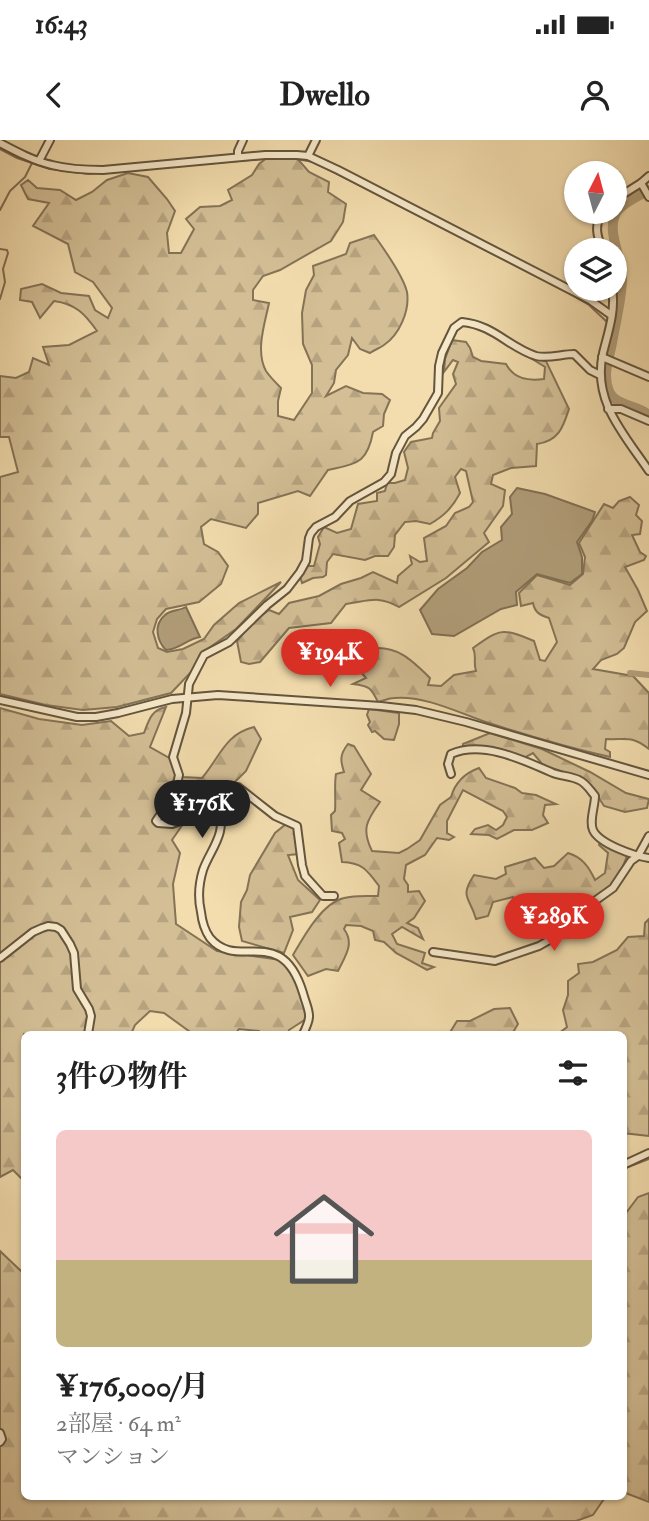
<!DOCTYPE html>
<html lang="ja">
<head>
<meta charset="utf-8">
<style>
	body { margin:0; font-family:"IM FELL Double Pica","Noto Serif JP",serif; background:#f6f6f6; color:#222; height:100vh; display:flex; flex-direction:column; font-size:26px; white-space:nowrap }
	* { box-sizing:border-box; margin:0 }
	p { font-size:23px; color:#767676 }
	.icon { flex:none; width:38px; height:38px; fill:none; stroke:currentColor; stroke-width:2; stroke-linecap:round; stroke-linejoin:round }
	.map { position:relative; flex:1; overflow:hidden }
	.panel { position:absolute; left:21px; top:891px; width:606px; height:469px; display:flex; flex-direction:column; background:#fff; border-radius:10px; box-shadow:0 2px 5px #0004 }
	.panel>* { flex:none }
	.needle { width:46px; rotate:6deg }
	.buttons { position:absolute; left:564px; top:21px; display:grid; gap:14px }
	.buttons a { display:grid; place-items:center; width:63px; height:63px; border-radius:50%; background:#fff; box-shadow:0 2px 5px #0004; font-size:35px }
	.price { position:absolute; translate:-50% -60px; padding:0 16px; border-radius:24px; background:#d93025; color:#fff; font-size:23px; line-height:46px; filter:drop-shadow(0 2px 4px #0008) }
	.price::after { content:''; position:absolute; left:50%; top:42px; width:21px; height:16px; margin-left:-10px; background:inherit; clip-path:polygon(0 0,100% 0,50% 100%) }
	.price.current { background:#222; color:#fff }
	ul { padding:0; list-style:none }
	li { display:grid; align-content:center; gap:14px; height:371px; padding:0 35px }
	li+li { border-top:2px solid #e0e0e0 }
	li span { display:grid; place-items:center; height:217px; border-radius:10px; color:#555 }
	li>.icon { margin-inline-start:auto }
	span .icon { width:126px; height:126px; fill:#fffc; stroke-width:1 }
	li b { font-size:30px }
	h2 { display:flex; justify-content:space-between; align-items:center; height:84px; padding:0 35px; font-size:30px }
	.status { display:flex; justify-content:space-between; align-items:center; height:49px; padding:0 35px; background:#fff; direction:ltr }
	.status svg { height:19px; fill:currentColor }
	header { display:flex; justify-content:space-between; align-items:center; height:91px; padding:0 35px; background:#fff; font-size:32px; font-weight:700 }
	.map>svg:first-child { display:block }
</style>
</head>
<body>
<div class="status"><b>16:43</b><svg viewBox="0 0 49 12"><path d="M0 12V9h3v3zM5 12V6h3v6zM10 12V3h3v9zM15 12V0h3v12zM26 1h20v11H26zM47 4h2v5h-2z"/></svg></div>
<header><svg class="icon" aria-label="back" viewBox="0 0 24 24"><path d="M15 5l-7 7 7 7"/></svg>Dwello<svg class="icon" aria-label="person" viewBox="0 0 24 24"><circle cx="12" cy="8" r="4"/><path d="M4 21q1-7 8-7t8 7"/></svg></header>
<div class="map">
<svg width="649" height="1381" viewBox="0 0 649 1381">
	<defs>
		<pattern id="forest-firs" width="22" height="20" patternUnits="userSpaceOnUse" patternTransform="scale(1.75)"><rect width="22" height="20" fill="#d3be95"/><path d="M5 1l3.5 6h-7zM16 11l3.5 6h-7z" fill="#b6a380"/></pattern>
	</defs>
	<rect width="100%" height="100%" fill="#f3ddae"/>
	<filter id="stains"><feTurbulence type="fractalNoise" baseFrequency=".00286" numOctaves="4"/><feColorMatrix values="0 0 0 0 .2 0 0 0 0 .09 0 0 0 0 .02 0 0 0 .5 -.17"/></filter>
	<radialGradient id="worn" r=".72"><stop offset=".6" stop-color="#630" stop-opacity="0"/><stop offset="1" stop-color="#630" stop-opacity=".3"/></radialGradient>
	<!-- forest -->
	<g fill="url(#forest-firs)" stroke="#847357" stroke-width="2">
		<path d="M273 13 295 16 309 32 329 42 328 52 346 64 343 82 331 101 280 130 263 136 253 150V160L269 163C265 183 255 211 266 231 270 237 276 243 281 248L278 261V276L294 280 312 253V225L303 204 302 173 306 150 314 135 313 126 346 114 350 103 374 95C384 109 403 135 407 152 410 171 399 195 384 205 380 208 374 210 370 213L360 209 352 198 348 215 336 230 334 243 326 256 346 246 363 253 382 254 390 260 384 274 383 286 373 292C367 324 357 323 328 330L310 356 298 351 258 363V374L246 388 211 379 201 387 204 404 218 412 228 426 221 444 199 462 166 469 157 479 153 492 158 508 167 512 183 509 204 499 214 485 239 463 281 442 236 489 202 513 193 530 171 553 117 567 83 570 46 565 0 554V337L18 332 9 297H0V236L16 238 29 232 33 218 49 225 43 207 69 205 97 191C85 174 76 164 54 161L40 178 32 162 20 160 21 149 42 144 61 153 89 156 95 170 108 178 112 168 93 142 75 132 68 104 33 86 49 63 28 59 21 45 28 40 37 48 60 50 76 60 92 52 107 40 128 33 148 37 167 59 175 71 167 93 169 113H181L194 89 186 79 200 67 220 66 232 60 228 50 252 35 259 24Z"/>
		<path d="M452 200 466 202 470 208 473 217 481 221 506 224C514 239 528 241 544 239L545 227 529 217 546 221 569 269C563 287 559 301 537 304L536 326 511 328 493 335 491 344 505 350 503 366 484 393 489 402 446 438 399 467C378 455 369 461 346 464L331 483 289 488 260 522 249 524 241 522 237 501 253 482 269 470 279 474 289 463 319 456 341 444 361 438 373 432 397 443 398 436 412 424 410 416 420 422 427 421 424 398 446 386 455 373 469 367 473 362 466 331 461 329 455 337 460 353C452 368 444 376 430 384L416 381 405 382 395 395 394 407 388 416H375L365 420 333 414 327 422 326 435 323 437 313 438 302 443 300 436 308 426H314L320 404 318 397 324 387 337 393 351 389 358 364 377 361V353L385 351 387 343H395L405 340 408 328 404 312 411 302 432 298 433 293 440 281 439 268 456 244 453 234 458 222 453 220 444 232 445 219Z"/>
		<path d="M630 357 639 365 636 375 642 381 640 394 632 395 640 412 646 416 644 420 625 427 638 450 647 471 635 482 624 508 617 514 601 520 593 529 633 536 649 553V609C631 595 627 600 606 599L605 609 610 612V617C570 608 529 596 489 583 461 574 425 555 394 558 389 558 383 561 378 562 371 548 370 546 353 544L366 538 359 530 358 522 363 521 368 509C396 504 412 520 430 538L428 545 441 546 454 535 476 531C473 522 477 516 473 508 501 488 502 488 534 501L540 520 545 521 557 502 549 478C540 475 535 473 533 463L521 466 519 453 537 435 570 445 583 434 585 417 579 403 604 364 613 368 619 361Z"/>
		<path d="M166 567 150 607 171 619 182 637 202 638C220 617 225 594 254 587L261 599 246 631 218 659 190 674 172 700 180 713 173 744 176 784 217 811 281 820 296 841 309 877 289 890 288 894H261L259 891 239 889 235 894H193L164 873 150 871 135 885 131 894H24V1041L13 1030 0 1037V568L39 579 82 585 111 581 129 596 144 593C149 580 151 570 166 567Z"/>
		<path d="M369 569 399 573V584L394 600 384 599 375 591 372 592 368 585 370 582 367 575Z"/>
		<path d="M490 593 542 609 590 632 626 653 649 659 647 668 625 672 604 666 595 652 584 639 543 625 533 613 522 619 463 608V604Z"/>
		<path d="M348 604 354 606 371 634 361 650 380 662C367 680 361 689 372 711L399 713 407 709 420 700 440 665 451 657C455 643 465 633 479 628L486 638 515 648 522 653 536 655 556 664 545 665 543 675 548 683 532 690H514L497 699 489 695 471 694 475 689 488 685 496 690 503 685 507 677 503 671 463 650 447 681V693L454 697 449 700 437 698 425 715 406 725 404 739 408 745V752L419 751 425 761 414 778 407 783 418 788 423 799 402 787 392 794 397 804 425 813 422 823 434 827 427 830 396 813 384 802 375 800 373 791 361 786 346 785 344 789C355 804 345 816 338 831L326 829 308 836 293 815C304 796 322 763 344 758 355 755 367 756 378 756L379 746C367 730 363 723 342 722L339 703 345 699 342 693 332 691 331 675 335 671C336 658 334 646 336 634L344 632C340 620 340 614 348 604Z"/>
		<path d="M286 684 297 689 299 714 288 715 298 740 320 760 312 772 290 777 293 790 284 813 242 801 239 787 241 762 247 750 250 735 275 693Z"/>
		<path d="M601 701 627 716C623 727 618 738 611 747 593 766 569 781 547 795L544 778 536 774 524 781 521 771 515 769 513 757 493 762 488 776 476 779C470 757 459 758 474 735L496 739 506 734 505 727 535 718 544 728 554 726 568 713C582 717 589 727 595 740L605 733 608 713 599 705Z"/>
		<path d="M649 779V996L623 993V894H558L567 887 563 870 568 855V841L579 833 578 824 593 822 617 810 628 797 644 796 645 783Z"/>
		<path d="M510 868 518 884 512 894H449L457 881H470L494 869Z"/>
		<path d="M649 1053V1362L623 1352V1077L638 1057Z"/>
		<path d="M0 1111 22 1132H24V1356H606L593 1375 576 1381H0Z"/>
	</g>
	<!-- water -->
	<g fill="#b29f7b" stroke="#806f54" stroke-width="2">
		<path d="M517 348 545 354 595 372 592 381 577 402 582 417V434L570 443 537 434 516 452 517 465 501 469 454 496 432 494 420 470 438 449 467 428 482 412 502 400 501 387 512 374 510 357Z"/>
		<path d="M186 467 200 497C187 499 180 509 166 510 157 501 153 485 165 475 170 470 179 471 186 467Z"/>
	</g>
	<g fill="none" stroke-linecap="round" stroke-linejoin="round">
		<!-- stream -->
		<g stroke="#806f54" stroke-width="2">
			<path d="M0 9 17 18 50 29 89 34 274 18"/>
			<path d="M290 18 314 22 569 153 589 165 607 182"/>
			<path d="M0 70 10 51 25 37 32 23"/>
			<path d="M0 109 7 110 8 113 3 129 5 142 0 159"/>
			<path d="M623 1029 649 1019"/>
		</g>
		<!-- canal -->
		<path stroke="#b29f7b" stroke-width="6" d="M630 533 649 535"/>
		<!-- river -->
		<path stroke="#b29f7b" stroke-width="10" d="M649 50C639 56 619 64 615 75 607 94 623 120 622 139 622 157 615 185 612 203 609 219 602 235 609 251 615 266 637 265 649 275"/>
		<!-- minor casing -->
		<g stroke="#64553e" stroke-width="10">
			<g id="minor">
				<path d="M0 3C17 12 34 21 52 25 68 29 86 30 103 30L265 15H297L308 16 338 30 590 160 611 175"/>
				<path d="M308 16 316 0"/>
				<path d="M238 17V11L243 0"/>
				<path d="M39 21 50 0"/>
				<path d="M641 43 649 57"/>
				<path d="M614 60 641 43 649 36"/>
				<path d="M602 110C597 95 594 86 602 72"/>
				<path d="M612 149C616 170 608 193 603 213 592 261 624 294 649 331"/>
				<path d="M602 217 649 237"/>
				<path d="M608 269H621L649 281"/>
				<path d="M0 560 77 577H96L118 573 172 559 218 555 381 566 416 570 466 582 649 635"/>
				<path d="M451 634 448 624 451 614C483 600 523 620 553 633 561 636 571 636 579 640 586 643 590 650 595 656 595 666 589 681 593 690 599 704 635 716 649 718"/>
				<path d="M217 669C220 660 227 647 238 647L275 676 297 686 302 725 305 736 323 756H334"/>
				<path d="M433 812 495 821 539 806 567 790 585 768 613 748 631 721 638 716 649 696"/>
				<path d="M0 818 33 792 42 788 48 786 56 787 61 790 70 804 74 813 77 849 89 869 91 876 88 894"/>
				<path d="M303 894C313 874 309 874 303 853 281 782 238 832 210 798 205 791 202 781 201 772 198 759 199 743 203 730 210 710 229 691 217 669L212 670 172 684 158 683 156 681 173 656 176 648 179 635 173 617 186 573 189 544 204 515 229 502 267 465 287 449 300 432 306 421 309 398 311 393 316 387 335 377 350 361 384 342 391 334 396 313 405 296 416 287 423 279 438 253 439 226 442 213 454 188 462 182C494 185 508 207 536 216 548 219 562 214 574 214L590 230 600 235"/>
				<path d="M623 1025 649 1013"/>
				<path d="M0 1293 2 1299 0 1302"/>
			</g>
		</g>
		<!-- minor -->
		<use href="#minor" stroke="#f7e9ca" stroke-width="6"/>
	</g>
	<rect width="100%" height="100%" filter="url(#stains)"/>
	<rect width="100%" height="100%" fill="url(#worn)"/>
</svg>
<div class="buttons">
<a><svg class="needle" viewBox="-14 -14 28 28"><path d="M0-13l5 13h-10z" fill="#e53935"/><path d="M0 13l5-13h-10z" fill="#767676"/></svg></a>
<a><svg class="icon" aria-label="layers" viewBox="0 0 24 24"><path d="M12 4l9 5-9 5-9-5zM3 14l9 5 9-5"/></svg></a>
</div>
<b class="price" style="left:330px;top:549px">¥194K</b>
<b class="price current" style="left:202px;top:700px">¥176K</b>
<b class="price" style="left:554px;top:813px">¥289K</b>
<section class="panel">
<h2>3件の物件<svg class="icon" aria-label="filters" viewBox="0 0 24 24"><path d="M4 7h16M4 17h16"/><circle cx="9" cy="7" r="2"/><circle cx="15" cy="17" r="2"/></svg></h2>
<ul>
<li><span style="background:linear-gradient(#f6c9c9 60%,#c2b280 0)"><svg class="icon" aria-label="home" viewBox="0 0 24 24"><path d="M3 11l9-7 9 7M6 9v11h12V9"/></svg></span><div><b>¥176,000/月</b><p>2部屋 · 64 m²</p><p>マンション</p></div></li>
</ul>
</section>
</div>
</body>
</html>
